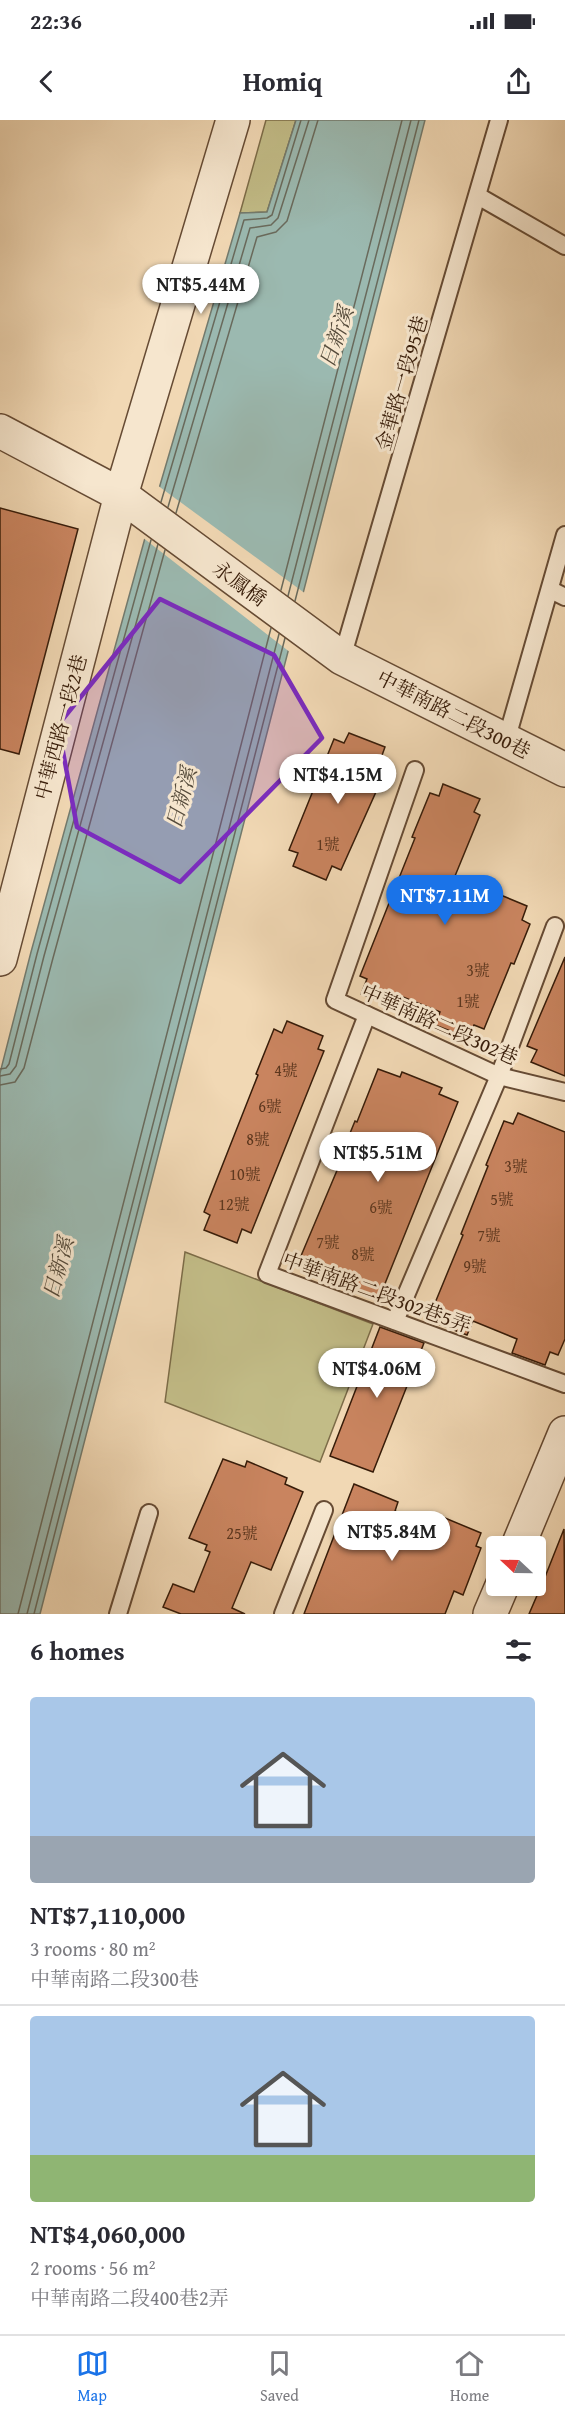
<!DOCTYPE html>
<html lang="en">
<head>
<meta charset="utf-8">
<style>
	body { margin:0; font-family:"Gentium Book Plus","Noto Serif TC",serif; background:#f7f7f7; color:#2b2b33; height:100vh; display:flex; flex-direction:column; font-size:22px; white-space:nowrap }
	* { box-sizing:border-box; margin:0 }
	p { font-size:20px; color:#7c7c81 }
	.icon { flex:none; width:33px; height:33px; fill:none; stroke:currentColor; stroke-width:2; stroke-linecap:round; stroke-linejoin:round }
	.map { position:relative; height:1494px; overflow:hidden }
	.drawer { display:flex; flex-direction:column; background:#fff; flex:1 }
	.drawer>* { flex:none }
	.needle { width:39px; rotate:292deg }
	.fabs { position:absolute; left:486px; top:1416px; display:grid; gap:12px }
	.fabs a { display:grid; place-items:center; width:60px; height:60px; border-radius:6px; background:#fff; box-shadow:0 3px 9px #0003; font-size:30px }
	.price { position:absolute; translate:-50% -51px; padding:0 14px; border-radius:21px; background:#fff; color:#222; font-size:20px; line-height:39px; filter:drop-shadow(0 2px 3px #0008) }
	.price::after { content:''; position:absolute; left:50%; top:36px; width:18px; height:14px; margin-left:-9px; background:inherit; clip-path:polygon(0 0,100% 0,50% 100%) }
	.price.selected { background:#1a73e8; color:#fff }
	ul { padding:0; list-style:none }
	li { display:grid; align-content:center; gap:12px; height:318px; padding:0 30px }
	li+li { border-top:2px solid #e1e1e2 }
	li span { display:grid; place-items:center; height:186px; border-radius:6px; color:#555 }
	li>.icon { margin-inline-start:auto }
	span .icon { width:108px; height:108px; fill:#fffc; stroke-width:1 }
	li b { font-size:26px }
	h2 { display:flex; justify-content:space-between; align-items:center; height:72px; padding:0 30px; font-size:26px }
	.status { display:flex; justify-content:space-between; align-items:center; height:42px; padding:0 30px; background:#fff; direction:ltr }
	.status svg { height:16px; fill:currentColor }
	header { display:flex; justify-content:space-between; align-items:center; height:78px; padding:0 30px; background:#fff; font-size:27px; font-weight:800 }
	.tab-bar { display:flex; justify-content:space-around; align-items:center; height:84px; border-top:2px solid #e1e1e2; background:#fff; font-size:16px; color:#7c7c81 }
	.tab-bar a { display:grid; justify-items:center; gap:3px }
	.tab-bar .selected { color:#1a73e8 }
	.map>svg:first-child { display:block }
</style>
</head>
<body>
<div class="status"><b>22:36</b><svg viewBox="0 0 49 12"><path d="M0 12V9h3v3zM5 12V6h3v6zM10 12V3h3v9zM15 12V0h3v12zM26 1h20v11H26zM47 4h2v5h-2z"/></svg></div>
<header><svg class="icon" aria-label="back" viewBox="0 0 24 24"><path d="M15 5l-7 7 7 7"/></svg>Homiq<svg class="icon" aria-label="share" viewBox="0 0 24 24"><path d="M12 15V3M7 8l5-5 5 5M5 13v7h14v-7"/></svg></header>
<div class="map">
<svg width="565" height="1494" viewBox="0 0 565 1494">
	<rect width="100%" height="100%" fill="#f1d8b4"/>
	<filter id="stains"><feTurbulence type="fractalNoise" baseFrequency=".00333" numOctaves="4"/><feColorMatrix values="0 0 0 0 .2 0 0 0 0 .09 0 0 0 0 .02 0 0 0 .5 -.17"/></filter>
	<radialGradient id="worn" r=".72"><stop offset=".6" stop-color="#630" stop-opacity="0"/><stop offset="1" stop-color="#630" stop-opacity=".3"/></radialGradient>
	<!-- green -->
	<g fill="#c2bc87" stroke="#7c6c48" stroke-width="1.5">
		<path d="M266 0H296L267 92 240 93Z"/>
		<path d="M185 1132 373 1204 320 1342 165 1282Z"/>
	</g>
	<!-- water -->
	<path fill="#9bb9b0" stroke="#737a6d" stroke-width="1.5" d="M296 0H425L40 1494H0V953L31 832 153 389 240 93 267 92Z"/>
	<!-- pier -->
	<path fill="#f1d8b4" d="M157 365 306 474 291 533 142 417Z"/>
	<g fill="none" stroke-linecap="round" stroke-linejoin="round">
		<!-- shore -->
		<g stroke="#696a5c" stroke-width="1.5">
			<path d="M161 382 244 100 267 98 272 95 301 0"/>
			<path d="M168 387 250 108 271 105 278 98 309 0"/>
			<path d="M176 393 257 117 276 112 287 101 318 0"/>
			<path d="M281 470 402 0"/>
			<path d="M288 476 411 0"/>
			<path d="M295 481 419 0"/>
			<path d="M0 949 6 948 9 944 37 834 151 420"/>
			<path d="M0 956 10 954 16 946 44 836 158 424"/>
			<path d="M0 965 15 962 24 948 53 838 165 430"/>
			<path d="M18 1494 271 508"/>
			<path d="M27 1494 279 514"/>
			<path d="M34 1494 285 518"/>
		</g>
	</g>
	<!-- building -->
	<g fill="#c9845f" stroke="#371c09" stroke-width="1.5">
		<path d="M0 388 78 409 19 634 0 629Z"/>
		<path d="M349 613 385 627 380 641 388 645 341 750 332 746 326 760 293 746 298 733 289 730 334 619 344 623Z"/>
		<path d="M443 664 480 679 474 692 480 695 455 756 527 786 522 800 530 804 514 844 511 843 484 909 474 905 468 918 435 905 440 892 398 875 393 887 361 874 367 859 360 856 415 718 412 717 430 673 439 676Z"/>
		<path d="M565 837V956L531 942 537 930 527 926Z"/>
		<path d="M287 901 323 916 318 929 324 931 251 1113 242 1109 237 1123 204 1110 210 1095 204 1092 258 955 256 954 274 909 282 913Z"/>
		<path d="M378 949 400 957 402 952 442 968 439 974 458 982 378 1181 314 1155 316 1150 298 1143 346 1029 344 1028 355 1001 357 1002Z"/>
		<path d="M518 993 565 1012V1219L558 1235 550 1232 545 1245 512 1233 517 1219 473 1201 467 1215 428 1200 463 1115 461 1114 488 1046 486 1045 504 1001 513 1004Z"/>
		<path d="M380 1207 424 1223 373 1352 330 1336Z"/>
		<path d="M223 1339 245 1347 247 1341 287 1358 285 1364 303 1372 271 1450 251 1442 232 1488 245 1494H181L163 1487 173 1464 194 1472 210 1432 205 1430 207 1425 189 1418Z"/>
		<path d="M354 1364 398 1382 395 1391 440 1410 445 1398 481 1413 476 1426 481 1428 463 1475 454 1471 445 1494H304Z"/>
		<path d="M564 1409 565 1494H529L545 1457Z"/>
	</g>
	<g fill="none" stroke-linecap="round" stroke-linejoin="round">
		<!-- service casing -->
		<g stroke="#664b34" stroke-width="20">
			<g id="service">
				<path d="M478 76 565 126"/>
				<path d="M551 470 565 477"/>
				<path d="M342 538 499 0"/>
				<path d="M506 621 565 415"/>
				<path d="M415 650 335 880 499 956 565 972"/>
				<path d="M367 895 267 1154 565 1264"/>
				<path d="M395 1201 499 956 555 806"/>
				<path d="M118 1494 149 1393"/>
				<path d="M283 1494 324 1390"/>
			</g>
		</g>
		<!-- minor casing -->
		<g stroke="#664b34" stroke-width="36">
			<g id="minor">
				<path d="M0 311 121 375 342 538 565 650"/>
				<path d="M0 839 121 375 233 0"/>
				<path d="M518 1426 565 1313"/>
				<path d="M490 1494 502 1466"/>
			</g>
		</g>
		<!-- service -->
		<use href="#service" stroke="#f6e6ce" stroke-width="16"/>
		<!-- minor -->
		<use href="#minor" stroke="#f6e6ce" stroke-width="33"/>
	</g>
	<!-- marked area -->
	<path fill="#7b2cbf" fill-opacity="0.2" stroke="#7b2cbf" stroke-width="4.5" stroke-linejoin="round" d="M160 479 274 535 322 618 180 762 77 707 58 605Z"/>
	<g text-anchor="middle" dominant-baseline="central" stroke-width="6" stroke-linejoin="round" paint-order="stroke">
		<!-- number labels -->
		<g font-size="16" fill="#5c361e">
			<text x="328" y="724">1號</text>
			<text x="478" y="850">3號</text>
			<text x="468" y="881">1號</text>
			<text x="286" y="950">4號</text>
			<text x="270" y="986">6號</text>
			<text x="258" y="1019">8號</text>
			<text x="516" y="1046">3號</text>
			<text x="245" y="1054">10號</text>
			<text x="502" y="1079">5號</text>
			<text x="234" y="1084">12號</text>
			<text x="381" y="1087">6號</text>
			<text x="489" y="1115">7號</text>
			<text x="328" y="1122">7號</text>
			<text x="363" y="1134">8號</text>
			<text x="475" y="1146">9號</text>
			<text x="242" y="1413">25號</text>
		</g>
		<!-- street labels -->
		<g font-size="20" fill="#371c09" stroke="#f6e6ce">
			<text transform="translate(401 263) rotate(-74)">金華路一段95巷</text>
			<text transform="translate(240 463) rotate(36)">永鳳橋</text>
			<text transform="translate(454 594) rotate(27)">中華南路二段300巷</text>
			<text transform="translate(60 607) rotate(-75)">中華西路一段2巷</text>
			<text transform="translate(440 904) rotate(24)">中華南路二段302巷</text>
			<text transform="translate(377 1172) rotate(20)">中華南路二段302巷5弄</text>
		</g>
		<!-- water labels -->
		<g font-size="21" font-style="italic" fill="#554b3b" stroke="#f6e6ce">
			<text transform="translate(336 217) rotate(-71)">日新溪</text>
			<text transform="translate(181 678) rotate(-75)">日新溪</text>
			<text transform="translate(58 1148) rotate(-75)">日新溪</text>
		</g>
	</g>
	<rect width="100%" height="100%" filter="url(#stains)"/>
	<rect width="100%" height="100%" fill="url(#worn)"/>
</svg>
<div class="fabs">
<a><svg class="needle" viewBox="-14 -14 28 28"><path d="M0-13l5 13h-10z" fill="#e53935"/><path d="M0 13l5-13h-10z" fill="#7c7c81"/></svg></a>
</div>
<b class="price" style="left:201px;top:195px">NT$5.44M</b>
<b class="price" style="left:338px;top:685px">NT$4.15M</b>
<b class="price selected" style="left:445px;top:806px">NT$7.11M</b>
<b class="price" style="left:378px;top:1063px">NT$5.51M</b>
<b class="price" style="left:377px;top:1279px">NT$4.06M</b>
<b class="price" style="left:392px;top:1442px">NT$5.84M</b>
</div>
<section class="drawer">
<h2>6 homes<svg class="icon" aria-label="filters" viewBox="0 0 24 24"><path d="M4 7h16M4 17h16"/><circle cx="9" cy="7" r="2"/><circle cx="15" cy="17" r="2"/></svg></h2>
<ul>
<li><span style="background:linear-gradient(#a9c7e8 75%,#9aa5b1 0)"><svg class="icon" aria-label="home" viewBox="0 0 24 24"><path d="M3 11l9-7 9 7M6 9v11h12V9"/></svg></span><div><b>NT$7,110,000</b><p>3 rooms · 80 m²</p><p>中華南路二段300巷</p></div></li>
<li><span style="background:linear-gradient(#a9c7e8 75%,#8fb573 0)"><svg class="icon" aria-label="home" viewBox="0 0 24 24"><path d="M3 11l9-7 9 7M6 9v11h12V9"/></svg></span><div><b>NT$4,060,000</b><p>2 rooms · 56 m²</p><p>中華南路二段400巷2弄</p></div></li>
</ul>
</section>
<nav class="tab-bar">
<a class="selected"><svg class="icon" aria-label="map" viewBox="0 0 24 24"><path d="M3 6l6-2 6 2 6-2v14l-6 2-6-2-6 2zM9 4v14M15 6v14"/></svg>Map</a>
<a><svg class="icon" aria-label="saved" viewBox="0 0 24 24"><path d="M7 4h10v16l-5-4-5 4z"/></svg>Saved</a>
<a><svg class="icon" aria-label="home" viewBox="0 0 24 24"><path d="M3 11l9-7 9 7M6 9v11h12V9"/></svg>Home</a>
</nav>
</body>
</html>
